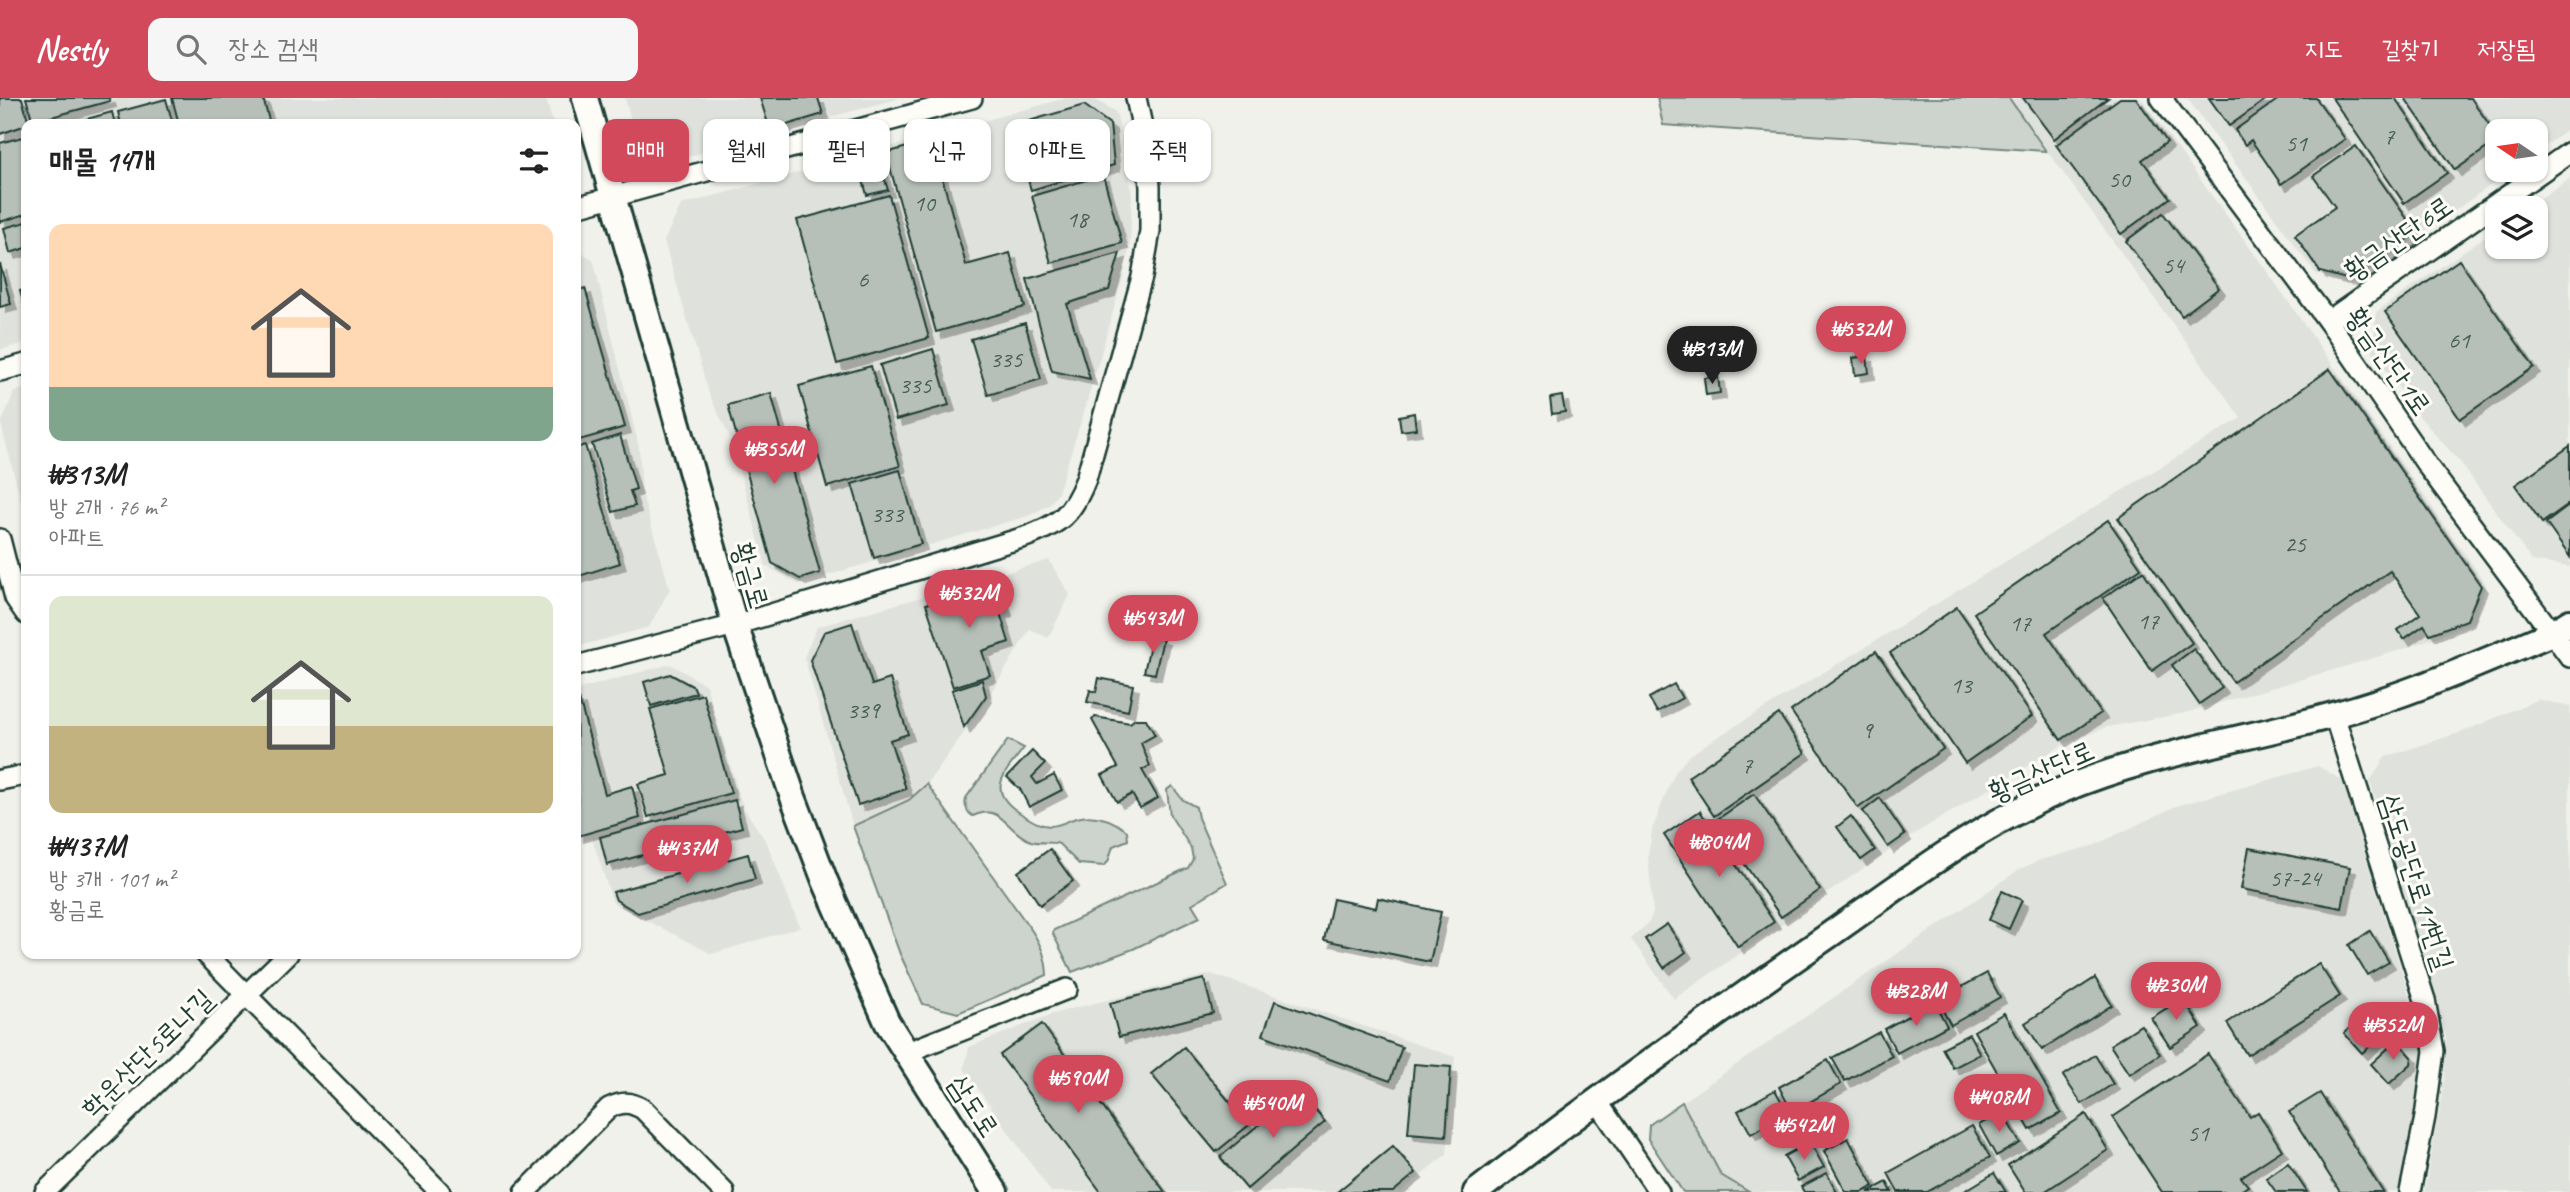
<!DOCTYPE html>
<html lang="ko">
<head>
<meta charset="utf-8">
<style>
	body { margin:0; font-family:Caveat,"Poor Story",sans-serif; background:#f6f6f6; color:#222; height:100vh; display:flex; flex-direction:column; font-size:26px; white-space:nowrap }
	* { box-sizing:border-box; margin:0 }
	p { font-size:23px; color:#767676 }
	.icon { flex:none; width:38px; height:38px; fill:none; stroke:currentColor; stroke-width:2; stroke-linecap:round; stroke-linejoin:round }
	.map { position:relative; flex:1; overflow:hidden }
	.drawer { position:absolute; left:21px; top:21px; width:560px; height:840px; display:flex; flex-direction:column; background:#fff; border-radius:14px; box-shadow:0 2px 5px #0004 }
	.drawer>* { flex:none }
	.top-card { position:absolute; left:602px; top:21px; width:665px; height:63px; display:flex; gap:14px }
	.needle { width:46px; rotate:283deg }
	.fabs { position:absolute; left:2485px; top:21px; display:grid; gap:14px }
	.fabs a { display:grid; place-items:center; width:63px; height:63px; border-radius:14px; background:#fff; box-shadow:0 2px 5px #0004; font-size:35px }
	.price { position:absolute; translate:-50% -60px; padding:0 16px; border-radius:24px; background:#d1495b; color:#fff; font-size:23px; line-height:46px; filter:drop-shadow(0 2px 4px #0008) }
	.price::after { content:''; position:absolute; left:50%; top:42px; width:21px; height:16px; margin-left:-10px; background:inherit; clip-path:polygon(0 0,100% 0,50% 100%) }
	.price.active { background:#222; color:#fff }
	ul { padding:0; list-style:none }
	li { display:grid; align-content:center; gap:14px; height:371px; padding:0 28px }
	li+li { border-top:2px solid #e0e0e0 }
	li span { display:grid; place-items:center; height:217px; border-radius:14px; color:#555 }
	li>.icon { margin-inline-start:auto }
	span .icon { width:126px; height:126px; fill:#fffc; stroke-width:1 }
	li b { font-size:30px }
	h2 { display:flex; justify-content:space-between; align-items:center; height:84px; padding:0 28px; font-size:30px }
	.chip { padding:0 24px; border-radius:14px; background:#fff; box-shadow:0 2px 5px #0004; font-size:24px; line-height:63px }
	.chip.active { background:#d1495b; color:#fff }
	header { display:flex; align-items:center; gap:42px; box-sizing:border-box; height:98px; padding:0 35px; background:#d1495b; color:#fff }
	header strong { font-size:33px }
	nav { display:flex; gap:38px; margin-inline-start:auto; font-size:24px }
	.search { width:490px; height:63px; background:#f6f6f6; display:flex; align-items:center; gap:18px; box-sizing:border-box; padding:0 24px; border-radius:14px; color:#767676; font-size:26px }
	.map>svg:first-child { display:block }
</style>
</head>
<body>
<header>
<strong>Nestly</strong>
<div class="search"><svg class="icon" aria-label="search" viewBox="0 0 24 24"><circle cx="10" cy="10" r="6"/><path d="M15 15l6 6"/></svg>장소 검색</div>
<nav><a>지도</a><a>길찾기</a><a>저장됨</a></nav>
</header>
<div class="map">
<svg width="2570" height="1094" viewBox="0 0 2570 1094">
	<defs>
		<filter id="shadow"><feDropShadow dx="6" dy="6" stdDeviation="0" flood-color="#0004"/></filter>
	</defs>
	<rect width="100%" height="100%" fill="#f0f1eb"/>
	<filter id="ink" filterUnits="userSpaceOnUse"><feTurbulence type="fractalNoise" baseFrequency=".0143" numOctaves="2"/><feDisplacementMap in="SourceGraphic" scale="14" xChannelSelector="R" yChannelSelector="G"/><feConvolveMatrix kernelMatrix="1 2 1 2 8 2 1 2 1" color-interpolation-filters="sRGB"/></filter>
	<g filter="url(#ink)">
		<!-- built -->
		<g fill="#dfe2dc">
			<path d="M0 0H546L553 26H26V245L0 252Z"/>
			<path d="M625 0H900L673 63 637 45Z"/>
			<path d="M1066 0H1093L1116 14 1129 69 1132 99 1130 147 1123 179 1082 321 1057 397 1049 407 1028 418 798 486 766 468 731 342 709 296 664 143 681 107Z"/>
			<path d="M2009 0H2141L2269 176 2486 486 2475 524 2404 551 2340 570 2185 615 2107 629 2066 645 1906 741 1674 901 1631 841 1649 824 1653 814 1648 758 1652 732 1668 690 1676 673 1688 659 1706 646 2241 320Z"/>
			<path d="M2187 0H2570V30L2536 55V33H2497V72H2512L2352 186 2316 176Z"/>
			<path d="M2570 80V468L2569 469 2532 463 2459 363 2418 317 2373 254 2376 214 2497 130V149H2536V110H2526Z"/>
			<path d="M576 152 593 161 639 349 642 396 670 491 649 529 576 549Z"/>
			<path d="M26 290V423L1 326 14 294Z"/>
			<path d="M1049 462 1070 497 1048 540 1030 531 981 611 927 686 909 702 853 728 804 559 817 529Z"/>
			<path d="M670 566 706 587 743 709 767 745 800 829 712 856 613 805 592 740 576 745V592Z"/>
			<path d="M2538 601 2570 609V1094H2424L2439 1014 2445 975 2446 938 2433 890 2370 683 2385 659 2465 633Z"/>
			<path d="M2318 668 2342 682 2423 942V964L2417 1002 2398 1094H1749L1721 1077 1682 1004 2020 771 2040 762 2095 747 2176 708Z"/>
			<path d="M1211 876 1455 959 1447 1056 1401 1094H1051L964 971 969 949 1055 915Z"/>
		</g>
		<!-- green -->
		<g fill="#cdd3cd" stroke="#768880" stroke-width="2">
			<path d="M1657 0H2009L2046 53 1663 27Z"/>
			<path d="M1008 642 1024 650C1004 676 985 692 1020 715 1030 721 1039 728 1050 728 1060 728 1067 723 1076 720 1096 715 1112 721 1127 733L1128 742 1113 748 1108 764 1104 768 1079 766 1059 746C1050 743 1040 746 1031 743 1006 734 1002 704 973 718 967 715 964 707 966 700Z"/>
			<path d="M927 686 1032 833C1042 849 1046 859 1047 877L958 915 923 906 900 856 853 728 909 702Z"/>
			<path d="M1172 688 1183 702 1196 709 1198 720 1227 785 1192 806 1200 819 1133 851 1072 874 1053 836 1054 832 1181 773 1188 770 1193 761 1191 750 1170 717 1167 692Z"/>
			<path d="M1682 1004 1721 1077 1749 1094H1683L1648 1041 1649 1027Z"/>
		</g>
		<!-- building -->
		<g fill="#b6bfb8" stroke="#1f3d34" stroke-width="2" filter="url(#shadow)">
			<path d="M0 0H22L29 26 0 36Z"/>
			<path d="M26 0H109L110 3 33 24Z"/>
			<path d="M172 0H263L270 26H179Z"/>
			<path d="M760 0H818L823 16 770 32Z"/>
			<path d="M2023 0H2108L2054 41Z"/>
			<path d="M2120 0H2136L2167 44 2142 62 2170 100 2121 136 2056 47Z"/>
			<path d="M2209 0H2268L2229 28Z"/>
			<path d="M2280 0H2316L2345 41 2281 86 2251 42 2245 47 2235 32Z"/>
			<path d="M2332 0H2395L2447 75 2404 105Z"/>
			<path d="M2405 0H2471L2497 38V43L2455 72Z"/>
			<path d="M166 1 173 26H121L118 14Z"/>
			<path d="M1084 7 1110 26 1114 67 1031 92 1012 28Z"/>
			<path d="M112 14 115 26H69Z"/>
			<path d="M26 38V116L0 124V45Z"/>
			<path d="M932 42 966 167 1010 155 1025 209 936 234 886 55Z"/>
			<path d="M2356 48 2417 135 2350 182 2320 174 2295 137 2335 109 2313 78Z"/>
			<path d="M878 58 888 92 867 97 858 64Z"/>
			<path d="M1103 77 1122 145 1051 165 1032 98Z"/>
			<path d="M889 97 929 240 837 266 797 122Z"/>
			<path d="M2163 115 2219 190 2182 218 2126 143Z"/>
			<path d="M26 124V150L10 155 4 130Z"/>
			<path d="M1120 155 1109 192 1067 206 1090 281 1052 273 1027 181Z"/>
			<path d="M2459 162 2534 269 2460 321 2385 214Z"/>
			<path d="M0 166 11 206 0 209Z"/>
			<path d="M585 190 625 329 576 343V193Z"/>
			<path d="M26 191V214L20 193Z"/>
			<path d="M1025 225 1041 281 988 297 971 241Z"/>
			<path d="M933 251 949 307 896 322 880 267Z"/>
			<path d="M1867 258 1869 275 1855 277 1853 260Z"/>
			<path d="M871 268 900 368 827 389 799 288Z"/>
			<path d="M2330 271 2481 488 2467 522 2430 536 2424 527 2404 541 2398 532 2420 516 2390 473 2233 584 2118 420Z"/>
			<path d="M1718 278 1720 295 1706 297 1704 280Z"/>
			<path d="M771 295 820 475 800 481 772 465 728 307Z"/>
			<path d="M1562 298 1565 314 1552 316 1550 300Z"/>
			<path d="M1414 315 1416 331 1401 333 1399 318Z"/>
			<path d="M620 337 636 391 630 393 635 408 613 414 592 346Z"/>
			<path d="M585 347 620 465 576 479V350Z"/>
			<path d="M2570 348V405L2542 425 2515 387Z"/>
			<path d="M900 372 921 446 874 460 852 386Z"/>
			<path d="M2570 407V459L2546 425Z"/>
			<path d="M2108 422 2141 470 2046 535 2101 615 2061 642 1974 515Z"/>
			<path d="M2143 473 2192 545 2152 573 2103 500Z"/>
			<path d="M997 483 1006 512 1000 515 1009 544 982 553 990 577 953 589 926 506Z"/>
			<path d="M1957 509 2032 618 1965 665 1890 555Z"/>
			<path d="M852 525 872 587 890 581 908 636 890 642 906 691 858 707 810 562 824 534Z"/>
			<path d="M1152 538 1163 541 1155 576 1144 574Z"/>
			<path d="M2194 551 2222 590 2199 606 2172 567Z"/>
			<path d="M1876 553 1943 651 1858 710 1791 613Z"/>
			<path d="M670 576 694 589 696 595 651 608 644 584Z"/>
			<path d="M1099 580 1133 587 1128 613 1087 604 1090 592 1096 594Z"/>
			<path d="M982 582 986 598 964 629 952 592Z"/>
			<path d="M1674 586 1682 600 1657 614 1649 600Z"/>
			<path d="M703 596 731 695 648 719 638 686 669 677 650 611Z"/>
			<path d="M579 601 605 696 632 688 640 720 578 738 576 602Z"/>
			<path d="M1779 616 1805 655 1714 718 1688 679Z"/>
			<path d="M1095 619 1130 625 1135 621H1146L1155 637 1141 645 1150 668 1142 672 1158 700 1140 710 1132 696 1117 704 1102 677 1118 669 1092 622Z"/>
			<path d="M1032 653 1045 666 1032 679 1037 686 1054 677 1062 692 1029 709 1020 691 1007 679Z"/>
			<path d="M1754 696 1820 792 1781 819 1715 723Z"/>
			<path d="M1880 700 1905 737 1888 749 1863 713Z"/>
			<path d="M735 702 742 729 607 767 600 739Z"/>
			<path d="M1700 713 1774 824 1738 849 1664 737Z"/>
			<path d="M1851 718 1875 752 1861 762 1837 729Z"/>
			<path d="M2249 750 2350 769 2342 810 2241 791Z"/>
			<path d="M1050 751 1073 783 1040 807 1018 774Z"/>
			<path d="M748 756 755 781 638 815 616 802 613 794Z"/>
			<path d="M2002 793 2022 802 2009 831 1989 822Z"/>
			<path d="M1378 800 1441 814 1430 864 1324 842 1333 801 1376 810Z"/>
			<path d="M1667 826 1686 854 1664 870 1645 841Z"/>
			<path d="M2370 833 2389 864 2367 877 2349 847Z"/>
			<path d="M2319 866 2340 898 2247 957 2227 925Z"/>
			<path d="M1987 875 2000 899 1951 927 1937 902Z"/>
			<path d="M2095 880 2112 907 2042 952 2025 925Z"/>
			<path d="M1204 881 1213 915 1119 939 1110 905Z"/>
			<path d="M2183 900 2201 929 2170 949 2151 920Z"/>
			<path d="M1275 903 1402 949 1390 983 1263 937Z"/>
			<path d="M1934 904 1947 928 1897 955 1884 931Z"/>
			<path d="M2374 908 2392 929 2362 955 2344 935Z"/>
			<path d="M2004 915 2061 1015 2030 1032 1974 933Z"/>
			<path d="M1042 926 1165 1094H1101L1000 957Z"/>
			<path d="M2141 927 2160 956 2129 976 2110 947Z"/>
			<path d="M1879 934 1892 958 1845 983 1832 960Z"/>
			<path d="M1969 936 1980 956 1953 970 1942 950Z"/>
			<path d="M2397 942 2412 959 2411 966 2389 986 2371 966Z"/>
			<path d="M1184 949 1249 1027 1216 1054 1151 976Z"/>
			<path d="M2208 956 2250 1019 2258 1014 2282 1052 2241 1079 2248 1088 2239 1094H2162L2113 1019Z"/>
			<path d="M2095 957 2113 986 2082 1006 2063 978Z"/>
			<path d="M1828 962 1841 986 1792 1014 1779 989Z"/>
			<path d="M1414 966 1451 969 1446 1038 1408 1035Z"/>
			<path d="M1775 992 1788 1015 1751 1036 1738 1013Z"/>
			<path d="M1299 993 1325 1024 1247 1091 1220 1059Z"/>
			<path d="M2320 995 2383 1094H2340L2289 1014Z"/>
			<path d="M2002 1014 2020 1045 1996 1058 1979 1027Z"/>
			<path d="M2086 1016 2108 1052 2044 1094H2025L2008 1067Z"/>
			<path d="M1972 1028 1990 1059 1927 1094H1898L1888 1075Z"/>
			<path d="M1848 1040 1874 1088 1863 1094H1846L1824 1053Z"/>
			<path d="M1810 1044 1824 1069 1798 1083 1784 1058Z"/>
			<path d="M1393 1048 1416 1075 1393 1094H1337Z"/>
			<path d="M2288 1065 2307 1094H2276L2266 1080Z"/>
			<path d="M1827 1075 1837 1094H1804L1801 1089Z"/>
			<path d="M1994 1075 2006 1094H1963Z"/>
			<path d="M1887 1084 1892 1094H1868Z"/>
		</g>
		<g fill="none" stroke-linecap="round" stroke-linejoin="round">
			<!-- minor casing -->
			<g stroke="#1f3d34" stroke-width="24">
				<g id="minor">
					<path d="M2161 0 2328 223 2429 370 2570 559"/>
					<path d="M576 109 972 0"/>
					<path d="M2328 223 2570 54"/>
					<path d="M0 273 26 266"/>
					<path d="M0 441 15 500 26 516"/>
					<path d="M576 568 735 527 1025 439C1060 426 1072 417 1086 381L1142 179 1150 133V89L1147 51 1136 0"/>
					<path d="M2334 617 2425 902 2434 953 2425 1019 2410 1094"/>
					<path d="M0 682 26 677"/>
					<path d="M206 856 440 1094"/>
					<path d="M905 955 1067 891"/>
					<path d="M1597 1003 1659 1094"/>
					<path d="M45 1094 288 856"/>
					<path d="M525 1094 609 1010C623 1003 630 1004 643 1011L724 1094"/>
				</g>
			</g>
			<!-- tertiary casing -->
			<g stroke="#1f3d34" stroke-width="30">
				<g id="tertiary">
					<path d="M585 0 735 527 793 699 825 783 887 924 995 1094"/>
					<path d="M1476 1094C1590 1006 1707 922 1825 840 1901 787 1975 729 2060 693 2147 656 2243 642 2333 617 2409 597 2480 565 2552 535L2570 524"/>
				</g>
			</g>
			<!-- minor -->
			<use href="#minor" stroke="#fdfcf7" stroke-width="19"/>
			<!-- tertiary -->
			<use href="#tertiary" stroke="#fdfcf7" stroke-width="24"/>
		</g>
	</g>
	<g text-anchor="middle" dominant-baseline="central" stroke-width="6" stroke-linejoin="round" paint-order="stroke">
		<!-- number labels -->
		<g font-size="24" fill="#455e55">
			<text x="2389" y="38">7</text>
			<text x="2296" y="45">51</text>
			<text x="2119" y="81">50</text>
			<text x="924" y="105">10</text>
			<text x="1077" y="121">18</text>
			<text x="2173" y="167">54</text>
			<text x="863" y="181">6</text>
			<text x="2459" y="242">61</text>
			<text x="1006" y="261">335</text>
			<text x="915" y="287">335</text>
			<text x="887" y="416">333</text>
			<text x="2295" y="446">25</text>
			<text x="2148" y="523">17</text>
			<text x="2020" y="525">17</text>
			<text x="1961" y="587">13</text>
			<text x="863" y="612">339</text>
			<text x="1867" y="632">9</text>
			<text x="1747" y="667">7</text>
			<text x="2295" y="780">57-24</text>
			<text x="2198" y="1035">51</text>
		</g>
		<!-- street labels -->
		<g font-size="28" fill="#1f3d34" stroke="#fdfcf7">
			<text transform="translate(2398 140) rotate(-35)">황금산단6로</text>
			<text transform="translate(2389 263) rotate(55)">황금산단1로</text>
			<text transform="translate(751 477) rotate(74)">황금로</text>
			<text transform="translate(2041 673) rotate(-24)">황금산단로</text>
			<text transform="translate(2417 784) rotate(72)">삼도공단로11번길</text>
			<text transform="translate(147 955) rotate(-44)">학운산단5로나길</text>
			<text transform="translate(974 1008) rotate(57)">삼도로</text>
		</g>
	</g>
</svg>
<div class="fabs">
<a><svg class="needle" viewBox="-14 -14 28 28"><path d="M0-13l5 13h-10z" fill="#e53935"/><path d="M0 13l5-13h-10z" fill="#767676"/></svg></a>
<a><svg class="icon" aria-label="layers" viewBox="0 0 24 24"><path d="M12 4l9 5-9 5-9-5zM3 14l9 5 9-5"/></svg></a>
</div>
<b class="price" style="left:1861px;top:268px">₩532M</b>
<b class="price active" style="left:1712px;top:288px">₩313M</b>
<b class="price" style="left:774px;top:388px">₩355M</b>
<b class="price" style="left:969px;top:532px">₩532M</b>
<b class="price" style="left:1153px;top:557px">₩543M</b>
<b class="price" style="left:1719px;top:781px">₩804M</b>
<b class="price" style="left:687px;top:787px">₩437M</b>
<b class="price" style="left:2176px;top:924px">₩230M</b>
<b class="price" style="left:1916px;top:930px">₩328M</b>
<b class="price" style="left:2393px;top:964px">₩352M</b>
<b class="price" style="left:1078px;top:1017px">₩590M</b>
<b class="price" style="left:1999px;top:1036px">₩408M</b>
<b class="price" style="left:1273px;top:1042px">₩540M</b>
<b class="price" style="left:1804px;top:1064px">₩542M</b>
<div class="top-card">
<a class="chip active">매매</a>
<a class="chip">월세</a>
<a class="chip">필터</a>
<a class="chip">신규</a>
<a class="chip">아파트</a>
<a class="chip">주택</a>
</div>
<section class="drawer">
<h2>매물 14개<svg class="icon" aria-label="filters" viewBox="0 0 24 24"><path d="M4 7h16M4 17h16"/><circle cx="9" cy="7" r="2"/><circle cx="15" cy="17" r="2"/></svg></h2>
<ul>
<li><span style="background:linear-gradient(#ffd9b3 75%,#7fa58c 0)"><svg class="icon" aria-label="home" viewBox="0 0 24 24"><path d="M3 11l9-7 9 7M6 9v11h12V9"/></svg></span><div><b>₩313M</b><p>방 2개 · 76 m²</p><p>아파트</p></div></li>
<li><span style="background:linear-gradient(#dfe7d0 60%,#c2b280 0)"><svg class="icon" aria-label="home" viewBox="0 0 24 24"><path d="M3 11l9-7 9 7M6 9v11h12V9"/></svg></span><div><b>₩437M</b><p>방 3개 · 101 m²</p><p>황금로</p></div></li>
</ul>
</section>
</div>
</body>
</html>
